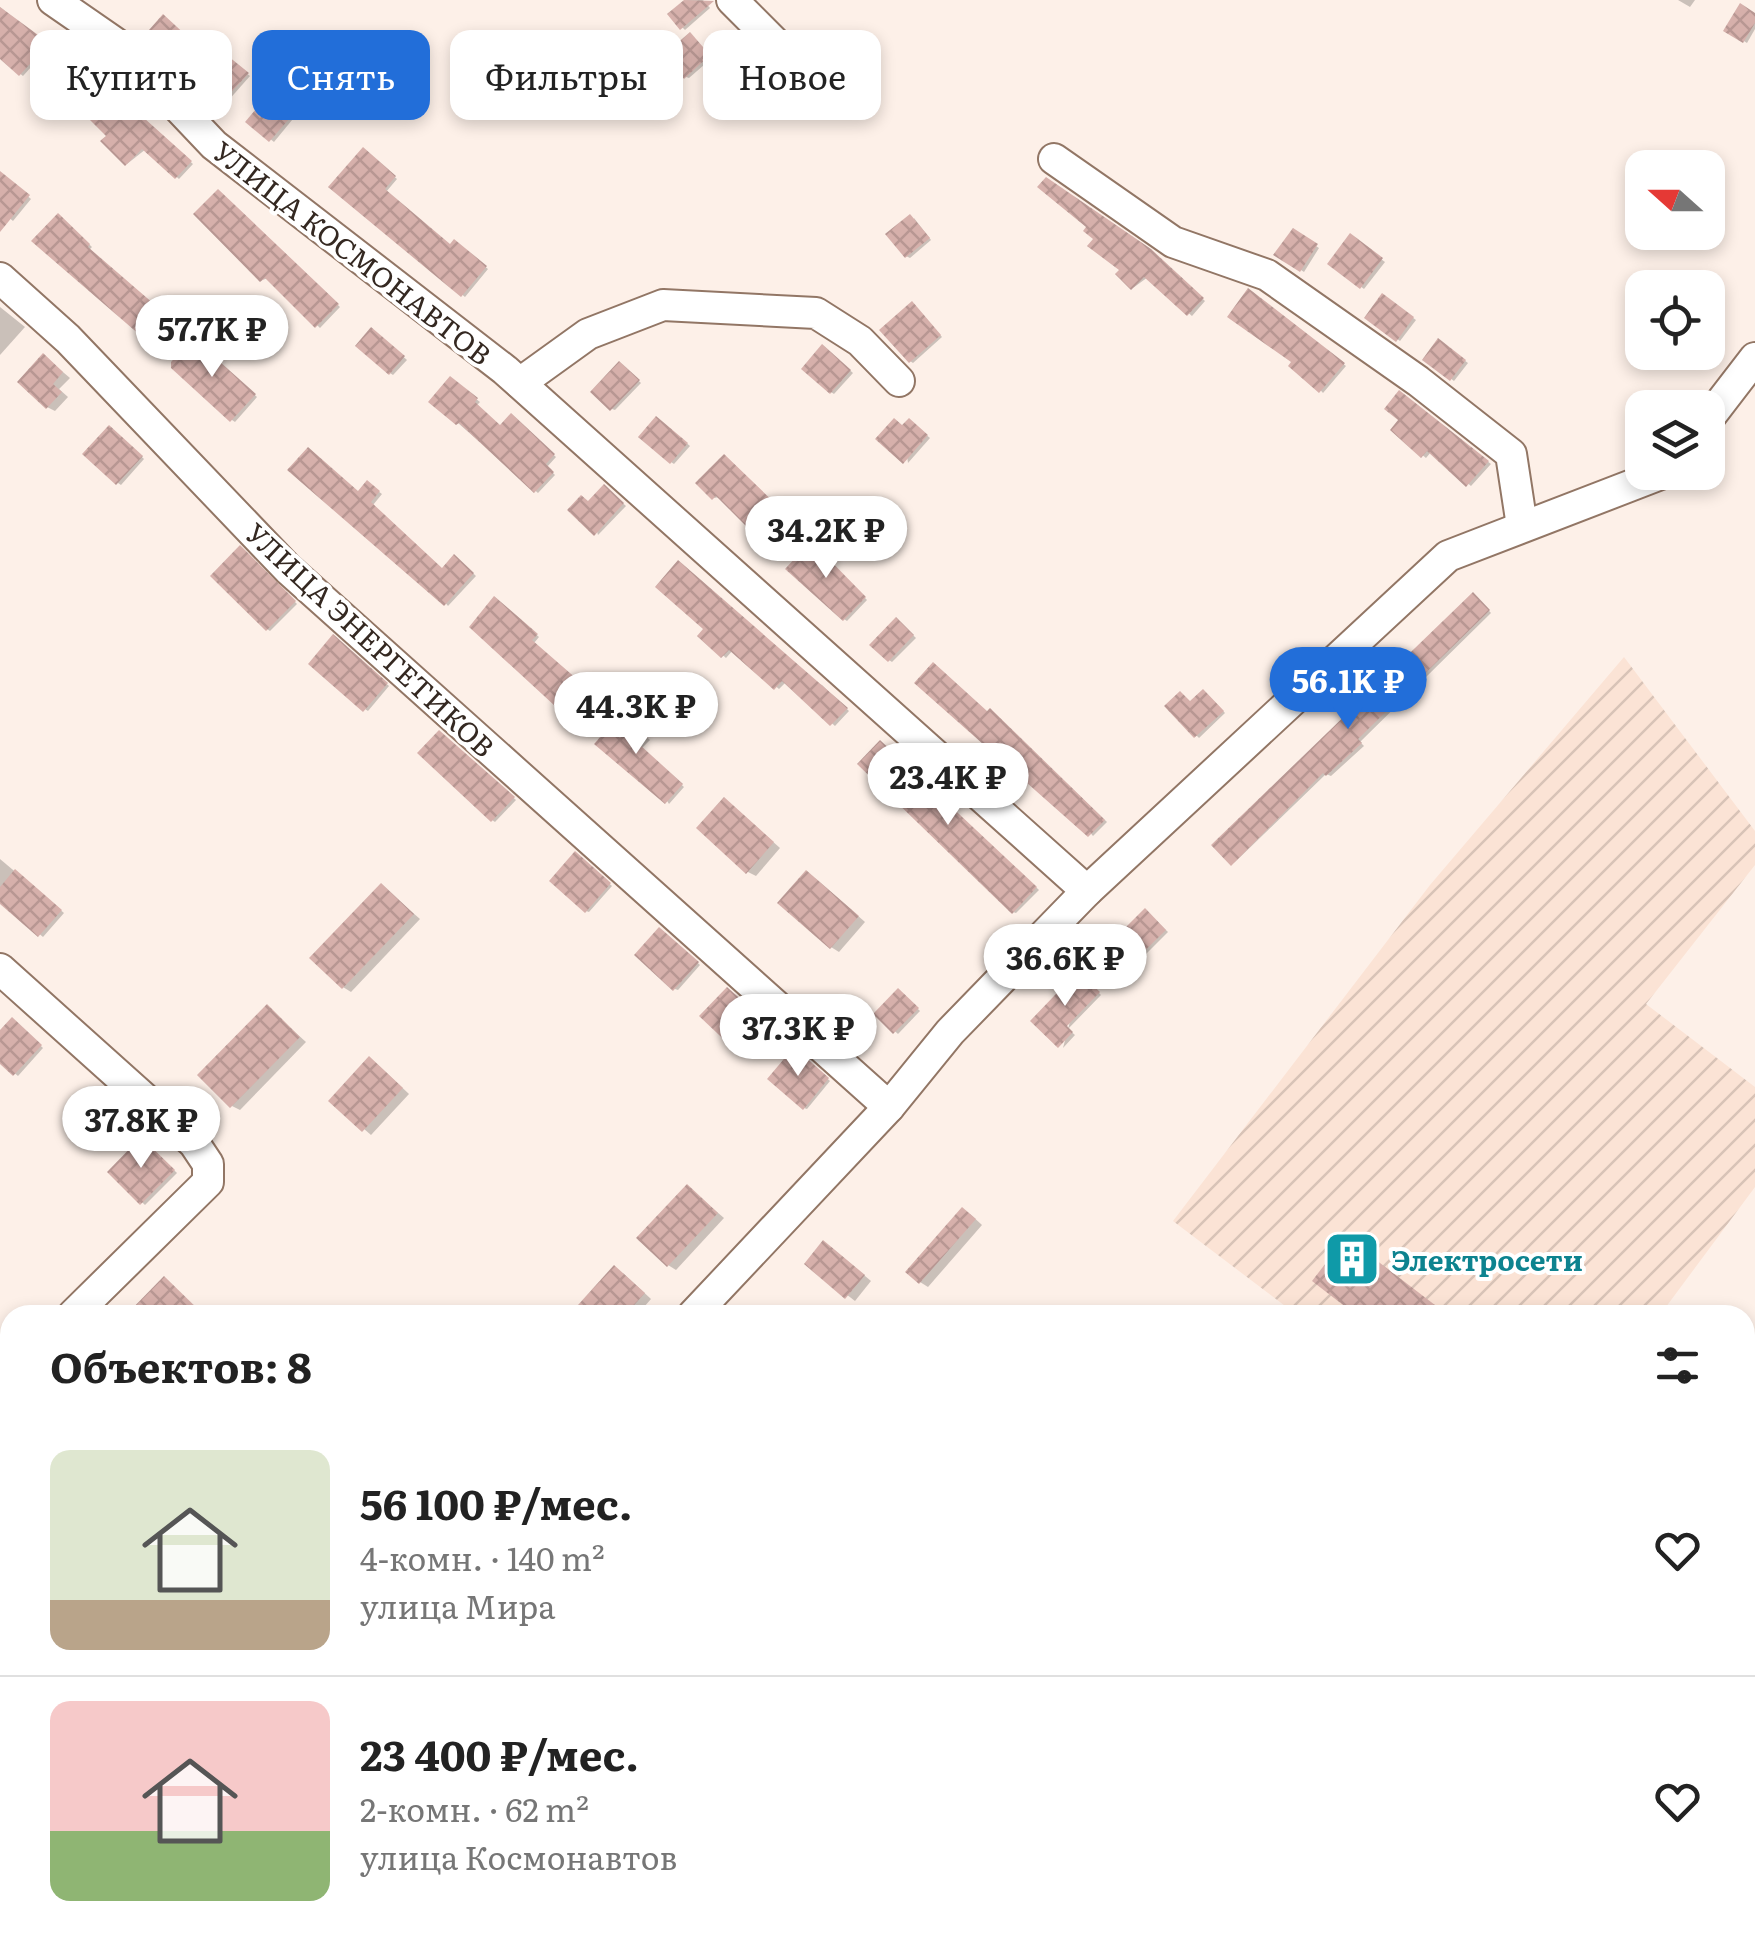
<!DOCTYPE html>
<html lang="ru">
<head>
<meta charset="utf-8">
<style>
	body { margin:0; font-family:Literata,serif; background:#f2f2f2; color:#222; height:100vh; display:flex; flex-direction:column; font-size:38px; white-space:nowrap }
	* { box-sizing:border-box; margin:0 }
	p { font-size:32px; color:#767676 }
	.icon { flex:none; width:55px; height:55px; fill:none; stroke:currentColor; stroke-width:2; stroke-linecap:round; stroke-linejoin:round }
	.map { position:relative; flex:1; overflow:hidden }
	.details { position:absolute; left:0px; top:1305px; width:1755px; height:642px; display:flex; flex-direction:column; background:#fff; border-radius:30px 30px 0 0; box-shadow:0 5px 15px #0003 }
	.details>* { flex:none }
	.top-card { position:absolute; left:30px; top:30px; width:1000px; height:90px; display:flex; gap:20px }
	.needle { width:65px; rotate:291deg }
	.tools { position:absolute; left:1625px; top:150px; display:grid; gap:20px }
	.tools a { display:grid; place-items:center; width:100px; height:100px; border-radius:20px; background:#fff; box-shadow:0 5px 15px #0003; font-size:50px }
	.price { position:absolute; translate:-50% -85px; padding:0 22px; border-radius:35px; background:#fff; color:#222; font-size:32px; line-height:65px; filter:drop-shadow(0 2px 5px #0008) }
	.price::after { content:''; position:absolute; left:50%; top:60px; width:30px; height:22px; margin-left:-15px; background:inherit; clip-path:polygon(0 0,100% 0,50% 100%) }
	.price.active { background:#226ed9; color:#fff }
	ul { padding:0; list-style:none }
	li { display:flex; align-items:center; gap:30px; height:250px; padding:0 50px }
	li+li { border-top:2px solid #e0e0e0 }
	li span { display:grid; place-items:center; flex:none; width:280px; height:200px; border-radius:20px; color:#555 }
	li>.icon { margin-inline-start:auto }
	span .icon { width:120px; height:120px; fill:#fffc; stroke-width:1 }
	li b { font-size:42px }
	h2 { display:flex; justify-content:space-between; align-items:center; height:120px; padding:0 50px; font-size:42px }
	.chip { padding:0 35px; border-radius:20px; background:#fff; box-shadow:0 5px 15px #0003; font-size:35px; line-height:90px }
	.chip.active { background:#226ed9; color:#fff }
	.map>svg:first-child { display:block }
</style>
</head>
<body>
<div class="map">
<svg width="1755" height="1946" viewBox="0 0 1755 1946">
	<defs>
		<pattern id="industrial-furrows" width="10" height="10" patternUnits="userSpaceOnUse" patternTransform="scale(2.5)"><rect width="10" height="10" fill="#fbe3d5"/><path d="M-1 1l2-2M0 10L10 0M9 11l2-2" fill="none" stroke="#d8c3b7"/></pattern>
		<pattern id="building-cross-hatch" width="8" height="8" patternUnits="userSpaceOnUse" patternTransform="scale(2.5)"><rect width="8" height="8" fill="#d6b0ab"/><path d="M0 0l8 8M0 8l8-8" fill="none" stroke="#b89793"/></pattern>
	</defs>
	<rect width="100%" height="100%" fill="#fdf0e8"/>
	<!-- industrial -->
	<path fill="url(#industrial-furrows)" d="M1624 657 1755 831V865L1646 1004 1755 1087V1187L1660 1315H1297L1173 1221 1430 885Z"/>
	<!-- shadow -->
	<g fill="#0003">
		<path d="M687 0H703L710 8 685 30 670 15Z"/>
		<path d="M1678 0H1695L1690 7Z"/>
		<path d="M0 7 50 46 23 76 0 58Z"/>
		<path d="M1755 15V29L1747 43 1727 30Z"/>
		<path d="M200 36 250 76 227 102 191 41Z"/>
		<path d="M693 37 712 58 689 78 686 77Z"/>
		<path d="M743 39 777 72 742 103 734 83Z"/>
		<path d="M99 80 193 164 179 179 146 149 127 164 109 136Z"/>
		<path d="M275 95 297 114 274 142 249 122Z"/>
		<path d="M366 152 397 179 386 192 450 247 454 242 488 269 465 297 332 187Z"/>
		<path d="M0 173 31 199 13 221 0 210Z"/>
		<path d="M221 194 340 307 320 328 269 278 262 280Z"/>
		<path d="M61 218 92 247 89 250 171 320 152 342Z"/>
		<path d="M914 218 931 240 910 258 906 256Z"/>
		<path d="M1294 232 1319 248 1304 272 1277 254Z"/>
		<path d="M1351 237 1385 262 1364 289 1331 264Z"/>
		<path d="M1154 254 1205 301 1192 316 1148 277 1133 288Z"/>
		<path d="M1250 292 1346 366 1323 393 1295 361Z"/>
		<path d="M1383 296 1416 320 1400 341 1367 317Z"/>
		<path d="M915 306 942 337 913 363 910 361Z"/>
		<path d="M0 307 25 327 0 355Z"/>
		<path d="M375 332 407 360 393 375 390 373Z"/>
		<path d="M196 342 257 397 235 422 232 420Z"/>
		<path d="M1439 342 1468 363 1454 381 1425 359Z"/>
		<path d="M826 349 853 373 834 394 831 392Z"/>
		<path d="M44 356 70 378 59 389 68 397 55 411 47 407Z"/>
		<path d="M623 366 641 383 615 410 612 409Z"/>
		<path d="M450 379 480 402 477 405 501 427 514 418 556 457 547 467 555 475 538 493 458 423Z"/>
		<path d="M1399 394 1491 464 1471 486 1431 452 1426 458 1393 430 1402 419Z"/>
		<path d="M660 421 690 446 674 464 671 462Z"/>
		<path d="M912 423 930 438 908 463 903 428Z"/>
		<path d="M112 429 144 459 121 485 118 483Z"/>
		<path d="M727 458 782 511 760 534 720 497 714 498Z"/>
		<path d="M367 483 382 494 373 505 443 571 458 559 476 576 448 606 359 494Z"/>
		<path d="M607 489 626 506 598 535 589 504Z"/>
		<path d="M814 546 867 600 847 621 844 619Z"/>
		<path d="M243 550 297 604 270 631 267 629Z"/>
		<path d="M1477 597 1491 613 1360 742 1364 746 1331 776 1326 774 1233 864Z"/>
		<path d="M498 601 539 637 534 643 579 683 559 706Z"/>
		<path d="M899 622 916 638 892 662 889 660Z"/>
		<path d="M701 635 822 685 849 711 835 726 786 682 779 689 733 650 726 658Z"/>
		<path d="M336 639 389 686 368 711 365 709Z"/>
		<path d="M1207 694 1225 713 1199 738 1167 706 1191 704Z"/>
		<path d="M988 713H993L1107 822 1093 836Z"/>
		<path d="M626 719 650 740 642 748 684 787 669 804 618 723Z"/>
		<path d="M443 735 516 800 495 822 492 820Z"/>
		<path d="M883 745 1039 890 1016 913 1013 912Z"/>
		<path d="M732 805 780 848 756 876 748 872Z"/>
		<path d="M579 856 612 886 589 912 586 911Z"/>
		<path d="M0 859 64 913 43 937 0 900Z"/>
		<path d="M815 878 865 922 839 952 831 947Z"/>
		<path d="M382 886 420 919 351 992 343 987Z"/>
		<path d="M1148 913 1168 932 1131 969 1128 967Z"/>
		<path d="M663 931 700 965 678 990 675 989Z"/>
		<path d="M1082 976 1101 995 1068 1029 1075 1035 1063 1048Z"/>
		<path d="M730 992 766 1024 741 1051 738 1049Z"/>
		<path d="M901 993 920 1011 898 1034 876 1014Z"/>
		<path d="M267 1007 306 1042 240 1110 232 1106Z"/>
		<path d="M15 1022 43 1048 18 1076 0 1061V1034Z"/>
		<path d="M797 1052 830 1081 807 1109 804 1108Z"/>
		<path d="M377 1064 409 1094 371 1135 332 1101Z"/>
		<path d="M145 1142 177 1173 145 1205 110 1172Z"/>
		<path d="M688 1187 724 1218 676 1270 668 1265Z"/>
		<path d="M970 1214 982 1225 928 1287 920 1282Z"/>
		<path d="M832 1248 871 1281 855 1301 807 1264Z"/>
		<path d="M623 1273 651 1299 637 1315H586Z"/>
		<path d="M0 1525 10 1532 0 1549Z"/>
		<path d="M13 1938H23L35 1946H7Z"/>
	</g>
	<!-- building -->
	<g fill="url(#building-cross-hatch)">
		<path d="M684 0 714 1 680 30 667 14Z"/>
		<path d="M1740 3 1755 13V23L1743 43 1723 31Z"/>
		<path d="M0 7 49 43 19 76 0 59Z"/>
		<path d="M163 14 190 39 197 31 249 73 222 102 142 38Z"/>
		<path d="M690 32 710 55 684 79 664 55Z"/>
		<path d="M740 34 775 69 737 103 724 88 731 83 711 60Z"/>
		<path d="M96 75 192 161 175 179 142 149 125 166 100 141 106 136 70 100Z"/>
		<path d="M271 91 296 111 269 142 245 122Z"/>
		<path d="M363 147 396 176 385 189 450 244 454 239 487 266 461 297 328 187Z"/>
		<path d="M0 171 30 195 0 232Z"/>
		<path d="M1046 177 1151 249 1204 298 1187 316 1144 277 1131 290 1115 274 1119 270 1087 246 1093 239 1083 231 1086 227 1037 187Z"/>
		<path d="M218 189 339 304 315 328 265 278 260 282 193 214Z"/>
		<path d="M58 213 90 244 88 247 169 317 148 342 31 241Z"/>
		<path d="M910 214 930 238 905 258 885 234Z"/>
		<path d="M1293 228 1318 244 1300 272 1273 255Z"/>
		<path d="M1350 233 1383 258 1360 289 1327 264Z"/>
		<path d="M1248 288 1345 363 1319 393 1288 366 1291 362 1227 317Z"/>
		<path d="M1382 293 1414 317 1396 342 1364 318Z"/>
		<path d="M912 301 941 335 909 363 879 330Z"/>
		<path d="M371 327 405 356 389 375 355 346Z"/>
		<path d="M193 338 256 394 230 422 171 368V362Z"/>
		<path d="M1438 338 1466 360 1450 381 1422 360Z"/>
		<path d="M822 344 851 370 830 394 801 369Z"/>
		<path d="M43 353 63 372 53 384 62 392 46 409 17 382Z"/>
		<path d="M619 361 640 380 610 411 590 392Z"/>
		<path d="M450 376 478 398 475 402 500 425 511 413 555 454 546 464 554 472 534 493 459 423 456 425 428 402Z"/>
		<path d="M1399 390 1489 461 1466 487 1427 451 1421 458 1390 430 1398 420 1384 409Z"/>
		<path d="M656 416 688 443 670 464 638 437Z"/>
		<path d="M894 418 902 425 909 418 928 435 903 464 875 439Z"/>
		<path d="M109 425 143 456 116 485 82 454Z"/>
		<path d="M308 447 358 491 367 480 380 491 371 502 442 568 454 554 474 573 444 606 287 470Z"/>
		<path d="M724 454 781 509 755 535 716 496 712 500 695 483Z"/>
		<path d="M604 484 624 503 594 536 567 510 581 495 588 501Z"/>
		<path d="M811 541 866 597 843 621 785 569Z"/>
		<path d="M240 545 296 601 266 631 210 576Z"/>
		<path d="M678 560 848 708 830 726 782 681 774 690 729 650 721 658 697 636 703 629 655 587Z"/>
		<path d="M1473 592 1490 610 1358 739 1362 743 1326 776 1323 773 1231 866 1211 845Z"/>
		<path d="M494 596 538 634 532 640 578 680 555 706 469 627Z"/>
		<path d="M896 617 914 635 888 662 869 645Z"/>
		<path d="M333 634 388 683 363 712 308 664Z"/>
		<path d="M933 662 987 711 990 708 1105 820 1088 837 914 683Z"/>
		<path d="M1203 689 1224 711 1194 738 1164 706 1180 691 1190 701Z"/>
		<path d="M623 714 648 737 640 745 683 784 665 804 594 744 601 736 596 731 611 715 617 720Z"/>
		<path d="M439 730 515 797 491 822 417 753Z"/>
		<path d="M880 740 1037 887 1012 914 857 764Z"/>
		<path d="M724 797 774 842 746 874 696 828Z"/>
		<path d="M575 851 611 883 585 913 549 881Z"/>
		<path d="M15 869 62 910 38 937 0 904V887Z"/>
		<path d="M806 870 859 916 830 949 777 903Z"/>
		<path d="M381 883 414 914 342 989 309 958Z"/>
		<path d="M1145 908 1166 930 1126 969 1105 948Z"/>
		<path d="M659 927 699 962 673 991 634 955Z"/>
		<path d="M1078 971 1100 992 1067 1026 1073 1032 1058 1048 1030 1021Z"/>
		<path d="M727 987 765 1021 736 1051 699 1016Z"/>
		<path d="M898 988 919 1008 893 1034 873 1014Z"/>
		<path d="M267 1004 300 1037 230 1108 197 1075Z"/>
		<path d="M12 1017 42 1045 13 1076 0 1064V1030Z"/>
		<path d="M794 1047 829 1078 803 1110 767 1079Z"/>
		<path d="M369 1056 403 1088 362 1132 328 1101Z"/>
		<path d="M141 1137 175 1170 140 1205 107 1172Z"/>
		<path d="M687 1184 718 1213 667 1267 636 1238Z"/>
		<path d="M962 1207 976 1219 919 1284 905 1272Z"/>
		<path d="M1346 1237 1448 1315H1356L1312 1281Z"/>
		<path d="M823 1240 865 1275 845 1299 804 1264Z"/>
		<path d="M614 1265 645 1293 625 1315H569Z"/>
		<path d="M164 1276 204 1315H126Z"/>
	</g>
	<g fill="none" stroke-linecap="round" stroke-linejoin="round">
		<!-- minor casing -->
		<g stroke="#927665" stroke-width="34">
			<g id="minor">
				<path d="M53 0 121 47 214 145 505 370 1087 891"/>
				<path d="M732 0 778 46"/>
				<path d="M1054 159 1173 242 1267 275 1418 381 1511 454 1522 526"/>
				<path d="M0 278 68 339 288 569 889 1107"/>
				<path d="M520 383 588 334 663 305 816 313 860 341 899 381"/>
				<path d="M1708 419 1755 358"/>
				<path d="M0 969 194 1143 208 1164V1182L73 1315"/>
				<path d="M693 1315 889 1107 950 1032 1087 891 1448 556 1666 472"/>
				<path d="M235 1938 239 1946"/>
				<path d="M136 1946 144 1938"/>
			</g>
		</g>
		<!-- minor -->
		<use href="#minor" stroke="#fff" stroke-width="30"/>
	</g>
	<!-- icons -->
	<defs>
		<g id="building-square" transform="scale(2.875)"><rect x="-9" y="-9" width="18" height="18" rx="4" fill="#0f9aa8" stroke="#fff"/><path d="M-4-6H4V6H1V3H-1V6H-4ZM-2.5-4.3h1.7v1.8h-1.7ZM.8-4.3h1.7v1.8H.8ZM-2.5-1h1.7V.8h-1.7ZM.8-1h1.7V.8H.8Z" fill="#fff"/></g>
	</defs>
	<g fill-rule="evenodd">
		<use href="#building-square" x="1352" y="1259"/>
	</g>
	<g text-anchor="middle" dominant-baseline="central" stroke-width="8" stroke-linejoin="round" paint-order="stroke">
		<!-- street labels -->
		<g font-size="28" fill="#342821" stroke="#fff">
			<text transform="translate(353 252) rotate(38)">УЛИЦА КОСМОНАВТОВ</text>
			<text transform="translate(371 639) rotate(43)">УЛИЦА ЭНЕРГЕТИКОВ</text>
		</g>
		<!-- culture labels -->
		<g font-size="28" font-weight="bold" fill="#0d838f" stroke="#fff" text-anchor="start">
			<text x="1391" y="1259">Электросети</text>
		</g>
	</g>
</svg>
<div class="tools">
<a><svg class="needle" viewBox="-14 -14 28 28"><path d="M0-13l5 13h-10z" fill="#e53935"/><path d="M0 13l5-13h-10z" fill="#767676"/></svg></a>
<a><svg class="icon" aria-label="locate" viewBox="0 0 24 24"><circle cx="12" cy="12" r="6"/><path d="M12 2v4M12 18v4M2 12h4M18 12h4"/></svg></a>
<a><svg class="icon" aria-label="layers" viewBox="0 0 24 24"><path d="M12 4l9 5-9 5-9-5zM3 14l9 5 9-5"/></svg></a>
</div>
<b class="price" style="left:212px;top:380px">57.7K ₽</b>
<b class="price" style="left:826px;top:581px">34.2K ₽</b>
<b class="price active" style="left:1348px;top:732px">56.1K ₽</b>
<b class="price" style="left:636px;top:757px">44.3K ₽</b>
<b class="price" style="left:948px;top:828px">23.4K ₽</b>
<b class="price" style="left:1065px;top:1009px">36.6K ₽</b>
<b class="price" style="left:798px;top:1079px">37.3K ₽</b>
<b class="price" style="left:141px;top:1171px">37.8K ₽</b>
<div class="top-card">
<a class="chip">Купить</a>
<a class="chip active">Снять</a>
<a class="chip">Фильтры</a>
<a class="chip">Новое</a>
</div>
<section class="details">
<h2>Объектов: 8<svg class="icon" aria-label="filters" viewBox="0 0 24 24"><path d="M4 7h16M4 17h16"/><circle cx="9" cy="7" r="2"/><circle cx="15" cy="17" r="2"/></svg></h2>
<ul>
<li><span style="background:linear-gradient(#dfe7d0 75%,#b9a48a 0)"><svg class="icon" aria-label="home" viewBox="0 0 24 24"><path d="M3 11l9-7 9 7M6 9v11h12V9"/></svg></span><div><b>56 100 ₽/мес.</b><p>4-комн. · 140 m²</p><p>улица Мира</p></div><svg class="icon" aria-label="heart" viewBox="0 0 24 24"><path d="M12 20l-8-8c-3-5 5-10 8-4 3-6 11-1 8 4z"/></svg></li>
<li><span style="background:linear-gradient(#f6c9c9 65%,#8fb573 0)"><svg class="icon" aria-label="home" viewBox="0 0 24 24"><path d="M3 11l9-7 9 7M6 9v11h12V9"/></svg></span><div><b>23 400 ₽/мес.</b><p>2-комн. · 62 m²</p><p>улица Космонавтов</p></div><svg class="icon" aria-label="heart" viewBox="0 0 24 24"><path d="M12 20l-8-8c-3-5 5-10 8-4 3-6 11-1 8 4z"/></svg></li>
</ul>
</section>
</div>
</body>
</html>
